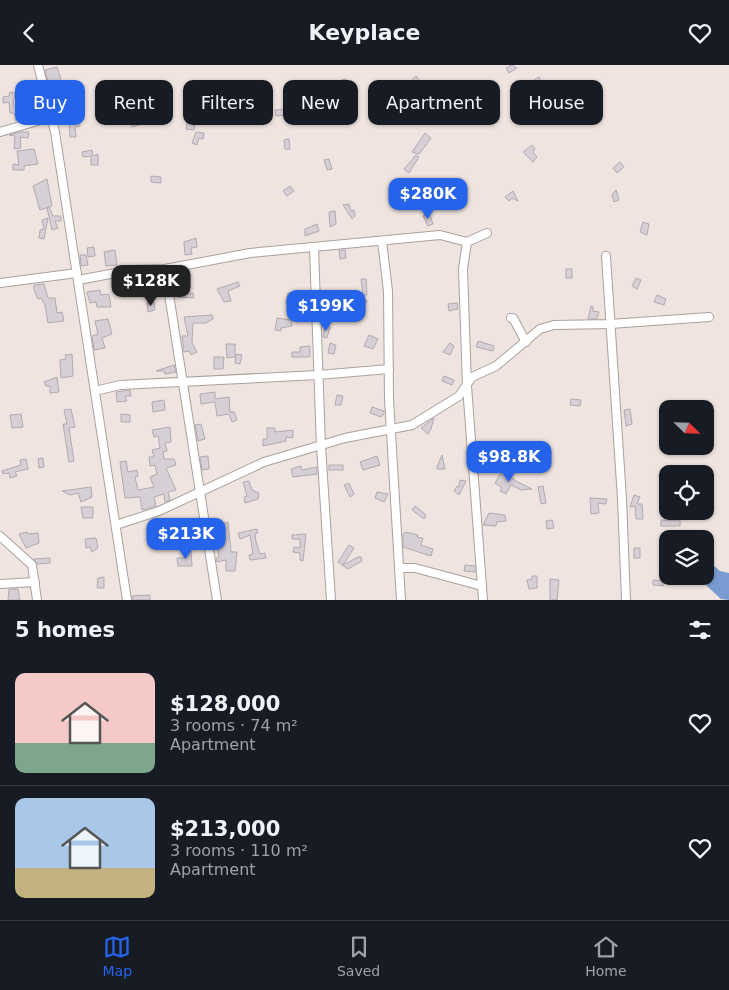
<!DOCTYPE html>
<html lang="en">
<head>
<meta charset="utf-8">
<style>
	body { margin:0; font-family:"DejaVu Sans",sans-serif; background:#20242c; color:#f1f3f6; height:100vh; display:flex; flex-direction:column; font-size:19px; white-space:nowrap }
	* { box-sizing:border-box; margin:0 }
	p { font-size:16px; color:#9ea1a6 }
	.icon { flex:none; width:28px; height:28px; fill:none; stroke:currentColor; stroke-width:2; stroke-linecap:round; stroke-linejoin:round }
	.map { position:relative; height:535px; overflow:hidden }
	.drawer { display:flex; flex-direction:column; background:#171b24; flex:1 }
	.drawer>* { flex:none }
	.banner { position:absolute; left:15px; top:15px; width:700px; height:45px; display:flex; gap:10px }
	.needle { width:32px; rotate:113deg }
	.buttons { position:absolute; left:659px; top:335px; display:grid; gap:10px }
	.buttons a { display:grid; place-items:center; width:55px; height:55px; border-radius:10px; background:#171b24; box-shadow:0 1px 4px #0004; font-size:25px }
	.price { position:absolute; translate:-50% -42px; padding:0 11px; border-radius:10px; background:#2563eb; color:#fff; font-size:16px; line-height:32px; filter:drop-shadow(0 1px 2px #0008) }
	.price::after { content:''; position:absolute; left:50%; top:30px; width:15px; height:11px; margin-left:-8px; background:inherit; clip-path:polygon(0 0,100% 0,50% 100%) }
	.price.selected { background:#222; color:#fff }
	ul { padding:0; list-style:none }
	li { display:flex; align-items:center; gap:15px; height:125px; padding:0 15px }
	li+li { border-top:1px solid #363941 }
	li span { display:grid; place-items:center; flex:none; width:140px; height:100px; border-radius:10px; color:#555 }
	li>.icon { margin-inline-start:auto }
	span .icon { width:60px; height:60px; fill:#fffc; stroke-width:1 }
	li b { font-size:21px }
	h2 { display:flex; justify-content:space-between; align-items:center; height:60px; padding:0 15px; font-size:21px }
	.pill { padding:0 18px; border-radius:10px; background:#171b24; box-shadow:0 1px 4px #0004; font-size:18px; line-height:45px }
	.pill.selected { background:#2563eb; color:#fff }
	header { display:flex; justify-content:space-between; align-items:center; height:65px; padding:0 15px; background:#171b24; font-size:22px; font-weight:800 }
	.menu { display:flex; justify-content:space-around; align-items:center; height:70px; border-top:1px solid #363941; background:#171b24; font-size:14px; color:#9ea1a6 }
	.menu a { display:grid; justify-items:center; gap:2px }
	.menu .selected { color:#2563eb }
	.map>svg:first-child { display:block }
</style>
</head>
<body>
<header><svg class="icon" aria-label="back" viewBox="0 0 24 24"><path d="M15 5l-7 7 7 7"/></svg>Keyplace<svg class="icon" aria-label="heart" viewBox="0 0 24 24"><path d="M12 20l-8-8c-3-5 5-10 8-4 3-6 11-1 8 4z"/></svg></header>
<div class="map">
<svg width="729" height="535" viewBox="0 0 729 535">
	<rect width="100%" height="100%" fill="#efe4df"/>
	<!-- water -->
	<path fill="#7a9ad2" d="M707 495 720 506 729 508V535L721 534 697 512 705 511V497Z"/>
	<!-- building -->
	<g fill="#d7cfd6" stroke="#b2aab1">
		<path d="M512 0 517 3 509 8 506 3Z"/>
		<path d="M57 2 62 18 49 20 45 5Z"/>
		<path d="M416 11 425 23 420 26 412 15Z"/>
		<path d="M539 12 544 22 539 25 533 16Z"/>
		<path d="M346 14 350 25 345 26 341 15Z"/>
		<path d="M10 27 15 28 13 41 23 40V43L32 42 33 48 26 49 28 53 16 56 14 48H10L9 37 3 38V32L9 31Z"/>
		<path d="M325 30 326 35 336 31 338 37 320 43 317 36 321 35V31Z"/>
		<path d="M69 37 70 43 61 44 60 38Z"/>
		<path d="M289 44 290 50 276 51 275 45Z"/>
		<rect x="214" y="46" width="5" height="13"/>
		<path d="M145 52 146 58 132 62 130 56Z"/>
		<path d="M79 54 80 61 75 62 76 72H70L69 56Z"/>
		<path d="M187 56 195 58 194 65 186 64Z"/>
		<path d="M20 67H29L28 73 20 72 21 83 14 84 15 71 9 70Z"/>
		<path d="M196 67 204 68 203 74 199 73 197 80 192 78Z"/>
		<path d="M425 68 431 73 423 84 419 89 412 87Z"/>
		<path d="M289 74 290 84H285L284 75Z"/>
		<path d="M532 80 535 84 533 87 537 92 533 97 523 87Z"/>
		<path d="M34 84 38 99 24 101V105H13V99L19 100 17 86Z"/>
		<path d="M92 85 93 91 98 89V100H91V91L83 92 82 87Z"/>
		<path d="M416 90 419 92 409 108 404 104Z"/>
		<path d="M329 94 332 104 327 105 324 95Z"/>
		<path d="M620 97 624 102 617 108 613 103Z"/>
		<path d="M151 111 161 112V118L151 117Z"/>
		<path d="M47 114 52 141 40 145 33 121Z"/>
		<path d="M290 121 294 126 287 131 283 126Z"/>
		<path d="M452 125 460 139 453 142 446 128Z"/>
		<path d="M616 125 619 135 614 137 612 130Z"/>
		<path d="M513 126 518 136 512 133 509 136 505 132Z"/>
		<path d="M349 139 351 146 354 145 355 151 352 154 343 140Z"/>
		<path d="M49 142 53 151H61V156H55L58 163 52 165 47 143Z"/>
		<path d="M335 146 336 159 330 162 329 147Z"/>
		<path d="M429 148 433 159 428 161 423 151Z"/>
		<path d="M48 153 44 174 39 173 40 165 44 164 42 155Z"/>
		<path d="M643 157 649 159 647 170 640 167Z"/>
		<path d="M317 159 319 166 305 171V164Z"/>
		<path d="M196 173 197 182 191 183 192 189 185 190 184 177Z"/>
		<path d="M94 182 95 191 88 192 87 183Z"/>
		<path d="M115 185 117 200 106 201 104 187Z"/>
		<path d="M339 185H345L346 193 340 194Z"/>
		<path d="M80 190H86L88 200 81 201Z"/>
		<rect x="566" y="204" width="6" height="9"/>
		<path d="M636 213 641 215 637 224 632 221Z"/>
		<path d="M361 214H366L367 230H363Z"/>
		<path d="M238 217 240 221 228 226 231 236 224 237 217 224Z"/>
		<path d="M44 219 48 233H55L57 248 62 247 64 256 48 258 45 240 41 233 38 234 34 225V220Z"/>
		<path d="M100 225 101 230 109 229 111 242H97L96 237 90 238 87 227Z"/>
		<path d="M193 228 194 233 178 232V231Z"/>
		<path d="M288 228 294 230 292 239 286 238Z"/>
		<path d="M657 230 666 234 664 240 654 237Z"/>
		<path d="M360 234 367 236 360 248 355 246Z"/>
		<path d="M147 237H154L155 245 148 247Z"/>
		<path d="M457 238 458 244 449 246 448 239Z"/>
		<path d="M591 241 593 242V246L599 247 597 254H588Z"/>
		<path d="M212 250 213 254 206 258H193L192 278 197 287 191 290 189 286 184 287 182 271H188L184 252Z"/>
		<path d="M277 253 291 255 292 261 281 263V266L275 265Z"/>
		<path d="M108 254 112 269 102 273 105 283 94 285 92 271 98 269 95 256Z"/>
		<path d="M325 260 330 262 327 273 323 272Z"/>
		<path d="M369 270 378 274 373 284 364 281Z"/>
		<path d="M478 276 494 281 493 286 476 282Z"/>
		<path d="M330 278 336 280 334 289 328 288Z"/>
		<path d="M450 278 454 281 450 290 443 287Z"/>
		<path d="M226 279H235V292L227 293Z"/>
		<path d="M310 281V292H292V287H300V282Z"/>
		<path d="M72 289 73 311 61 313 60 295 66 294 65 290Z"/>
		<path d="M236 289 242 290 240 299 235 298Z"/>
		<path d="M214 292H224L223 304H214Z"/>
		<path d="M174 300 176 307 165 309 164 306H156Z"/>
		<path d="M444 311 454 315 452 320 442 316Z"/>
		<path d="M57 312 59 327 50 328V321H46L44 317Z"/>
		<path d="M130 325 131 331H125L127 336 117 337 116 327Z"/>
		<path d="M215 327V334L229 332 230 347H234L237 355 232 357 229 349 217 351 215 337 201 339 200 329Z"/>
		<path d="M337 330 343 331 341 340H335Z"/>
		<path d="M571 334 581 335 580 341 570 340Z"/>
		<path d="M164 335 165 345 153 347 152 337Z"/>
		<path d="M372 342 384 346V349L381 352 370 348Z"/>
		<path d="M71 344 75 362 69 363 74 396 69 397 63 359H67L64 345Z"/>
		<path d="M630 344 632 359 626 361 624 345Z"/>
		<path d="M21 349 23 362 12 363 10 350Z"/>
		<path d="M121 349 130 350V357H121Z"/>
		<path d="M434 353 431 364 428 369 421 363Z"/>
		<path d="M201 359 205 374 198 376 195 360Z"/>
		<path d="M170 362 171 377 165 378 167 386 163 387 164 394H174L176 400 166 403 176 425 168 427 170 435 165 437 164 429 154 432 156 441 142 445 140 432 125 433 120 397 126 396 128 407 137 405 138 411 135 412 138 425 154 422 150 412 157 409 155 400 150 401 149 392H154L152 385 160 383 158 371 154 372 152 365Z"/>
		<path d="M267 363H275V367L293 365V373L286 372V376L263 381V374H267Z"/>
		<path d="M442 390 445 404H437V402Z"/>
		<path d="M208 391 209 404 202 405 200 392Z"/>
		<path d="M377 391 380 400 363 405 360 397Z"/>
		<path d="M43 393 44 402 39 403 38 394Z"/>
		<path d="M26 394 28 404 15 407 17 411 10 413 9 408 3 409 2 406 21 400 20 395Z"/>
		<rect x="329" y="400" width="14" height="5"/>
		<path d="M301 401 302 405 317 402V409L293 412 291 404Z"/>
		<path d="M502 406 516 416 532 424 521 425 511 420 506 429 500 426 502 423 495 418Z"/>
		<path d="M460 415 466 416 459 430 454 426 457 421 459 422Z"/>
		<path d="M249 416 252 425 259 428 258 434 245 438 244 432 247 431 243 417Z"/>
		<path d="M349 418 354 429 350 432 344 420Z"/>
		<path d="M543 421 546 438 541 439 538 422Z"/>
		<path d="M91 422 92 432 81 437 78 428 70 430 62 426Z"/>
		<path d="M377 427 388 429 384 437 375 433Z"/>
		<path d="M634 430 640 432 637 439H642L643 454H636L635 441 630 442Z"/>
		<path d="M590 433 607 434 606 439 598 438 599 448 591 449Z"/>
		<path d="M415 441 426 450 424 454 412 445Z"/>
		<path d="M81 442H93V453H83Z"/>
		<path d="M489 448 505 450 506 456 497 457 496 461 483 460Z"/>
		<path d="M552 455 554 463 547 464 546 456Z"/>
		<rect x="661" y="455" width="19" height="6"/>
		<path d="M228 457 231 487H237L235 506H226V495L217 497 216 494 219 491 217 480H222L215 462Z"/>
		<path d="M158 459 161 468 156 470 153 461Z"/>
		<path d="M257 464 258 468 255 469 256 477 260 489 265 488 266 493 250 495 249 490 253 489 250 470 240 474 238 468Z"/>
		<path d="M27 467 28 469 38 468 39 478 26 483 19 469Z"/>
		<path d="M406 467 418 470 417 472 423 473 421 480 433 484 431 491 403 482V469Z"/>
		<path d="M306 469 303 496 300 495V488L293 487 294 482 300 483V474H292V470Z"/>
		<path d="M96 473 98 483 92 487 90 482 86 483 85 474Z"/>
		<path d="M349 480 354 483 343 500 358 492H361L362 496 348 504 338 497Z"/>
		<rect x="634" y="483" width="6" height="10"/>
		<path d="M185 486H191L192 501H178L177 493H185Z"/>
		<path d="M50 493V498L37 499 34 494Z"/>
		<path d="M465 500 475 501V507L464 506Z"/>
		<path d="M532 511H537V523L529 524 527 515 532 514Z"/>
		<path d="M104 512V523H97L98 513Z"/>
		<path d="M550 514 559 515 557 535H550Z"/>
		<path d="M653 515 663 516V521L653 520Z"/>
		<path d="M9 524H18L20 535H8Z"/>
		<path d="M150 530V535H133L132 531Z"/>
	</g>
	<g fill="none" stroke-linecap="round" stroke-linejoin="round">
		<!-- street casing -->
		<g stroke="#aba19b" stroke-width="10">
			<g id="street">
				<path d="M38 0 55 67 127 535"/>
				<path d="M0 67 51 52"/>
				<path d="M382 176 388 226 389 334 401 535"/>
				<path d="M314 183 321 381 331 535"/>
				<path d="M606 191 622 434 626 535"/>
				<path d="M165 204 217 535"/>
				<path d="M78 215 132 205 165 204 250 188 440 170 467 177"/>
				<path d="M0 218 77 208"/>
				<path d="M511 253H513L526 277"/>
				<path d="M95 326 120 320 318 310 389 304"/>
				<path d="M116 460 159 446 264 397 345 373 412 360 459 331 472 312 496 301 540 264 554 260 610 259 709 252"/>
				<path d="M0 471 32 500 37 535"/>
				<path d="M399 503H415L482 521"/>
				<path d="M0 519 35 517"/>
				<path d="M483 535 467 321 463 204 467 177 487 168"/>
			</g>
		</g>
		<!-- street -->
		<use href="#street" stroke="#fff" stroke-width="8"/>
	</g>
</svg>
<div class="buttons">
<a><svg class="needle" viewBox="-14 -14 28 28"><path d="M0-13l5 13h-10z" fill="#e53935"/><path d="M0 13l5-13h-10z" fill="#9ea1a6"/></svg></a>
<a><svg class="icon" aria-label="locate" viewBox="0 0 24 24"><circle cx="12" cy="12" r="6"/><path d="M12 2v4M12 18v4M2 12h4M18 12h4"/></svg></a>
<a><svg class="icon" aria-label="layers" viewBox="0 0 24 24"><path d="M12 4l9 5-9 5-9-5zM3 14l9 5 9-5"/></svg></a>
</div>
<b class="price" style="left:428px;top:155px">$280K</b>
<b class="price selected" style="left:151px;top:242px">$128K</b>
<b class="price" style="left:326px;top:267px">$199K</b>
<b class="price" style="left:509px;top:418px">$98.8K</b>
<b class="price" style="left:186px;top:495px">$213K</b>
<div class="banner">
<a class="pill selected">Buy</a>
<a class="pill">Rent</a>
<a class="pill">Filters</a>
<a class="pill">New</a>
<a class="pill">Apartment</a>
<a class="pill">House</a>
</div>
</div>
<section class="drawer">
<h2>5 homes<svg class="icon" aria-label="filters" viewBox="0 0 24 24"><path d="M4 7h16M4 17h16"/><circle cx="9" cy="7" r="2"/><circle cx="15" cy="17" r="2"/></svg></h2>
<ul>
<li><span style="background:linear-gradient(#f6c9c9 70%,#7fa58c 0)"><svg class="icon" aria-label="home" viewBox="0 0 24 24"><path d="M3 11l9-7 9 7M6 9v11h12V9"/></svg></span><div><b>$128,000</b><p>3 rooms · 74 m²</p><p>Apartment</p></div><svg class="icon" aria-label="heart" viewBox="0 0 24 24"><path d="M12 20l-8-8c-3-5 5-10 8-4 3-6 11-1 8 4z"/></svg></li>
<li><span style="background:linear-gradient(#a9c7e8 70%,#c2b280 0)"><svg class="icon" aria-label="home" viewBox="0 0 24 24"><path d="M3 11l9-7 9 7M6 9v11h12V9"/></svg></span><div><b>$213,000</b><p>3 rooms · 110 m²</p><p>Apartment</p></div><svg class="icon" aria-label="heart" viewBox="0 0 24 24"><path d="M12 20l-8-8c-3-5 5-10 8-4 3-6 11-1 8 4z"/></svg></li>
</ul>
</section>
<nav class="menu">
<a class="selected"><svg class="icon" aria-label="map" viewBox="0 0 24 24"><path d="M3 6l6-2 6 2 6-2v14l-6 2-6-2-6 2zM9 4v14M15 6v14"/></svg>Map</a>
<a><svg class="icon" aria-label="saved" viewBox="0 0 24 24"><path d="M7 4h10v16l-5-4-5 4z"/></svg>Saved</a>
<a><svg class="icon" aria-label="home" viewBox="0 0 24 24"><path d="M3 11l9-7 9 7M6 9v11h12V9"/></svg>Home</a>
</nav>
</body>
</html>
